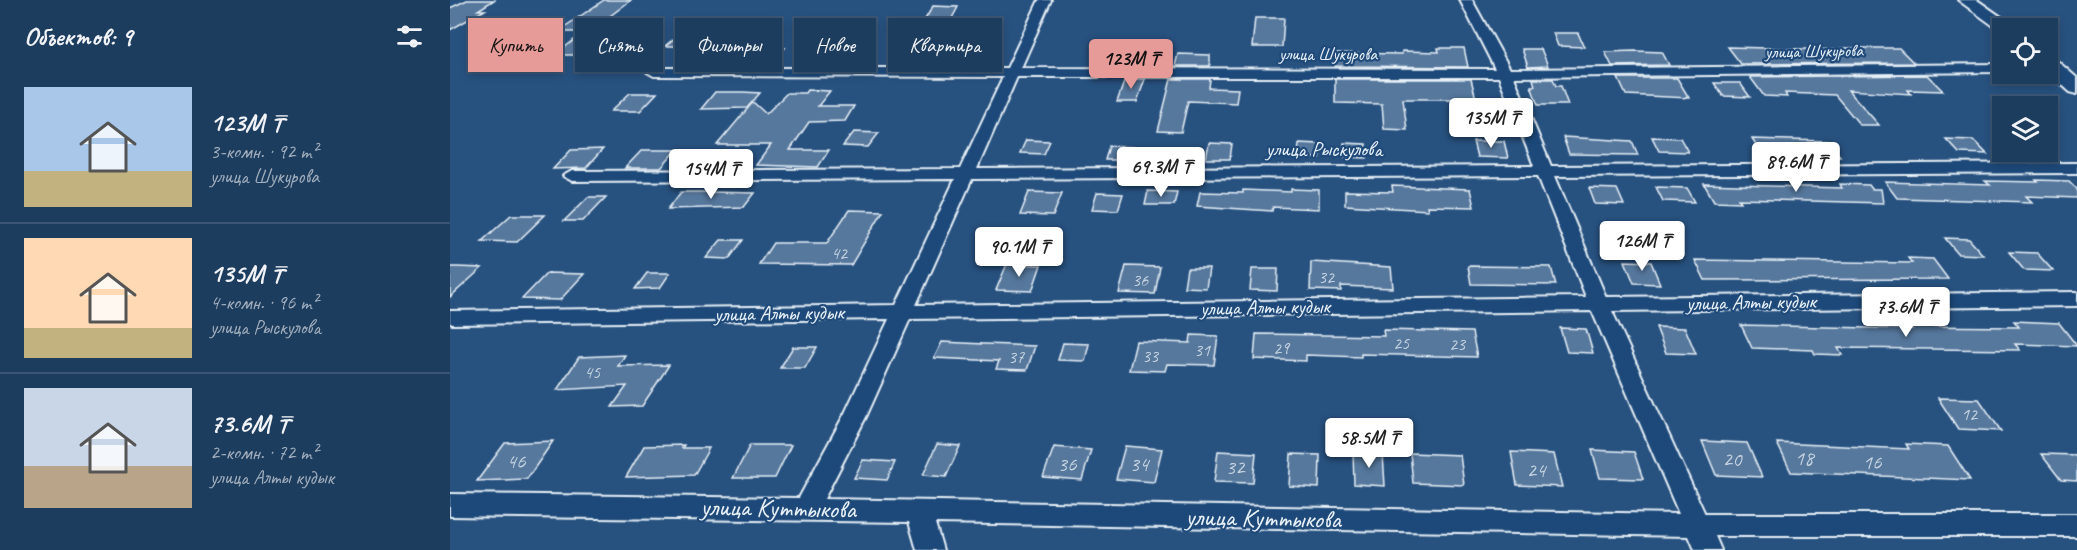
<!DOCTYPE html>
<html lang="ru">
<head>
<meta charset="utf-8">
<style>
	body { margin:0; font-family:Caveat,sans-serif; background:#254465; color:#f1f3f6; height:100vh; display:flex; flex-direction:column; font-size:22px; white-space:nowrap }
	* { box-sizing:border-box; margin:0 }
	p { font-size:20px; color:#a0aebd }
	.icon { flex:none; width:33px; height:33px; fill:none; stroke:currentColor; stroke-width:2; stroke-linecap:round; stroke-linejoin:round }
	.map { position:relative; flex:1; overflow:hidden }
	.drawer { display:flex; flex-direction:column; background:#1d3d5f; width:450px }
	.drawer>* { flex:none }
	.top-card { position:absolute; left:18px; top:18px; width:570px; height:54px; display:flex; gap:12px }
	.tools { position:absolute; left:1542px; top:18px; display:grid; gap:12px }
	.tools a { display:grid; place-items:center; width:66px; height:66px; border-radius:0px; background:#1d3d5f; box-shadow:0 3px 9px #0003,0 0 0 2px #3b5674; font-size:30px }
	.price { position:absolute; translate:-50% -51px; padding:0 14px; border-radius:6px; background:#fff; color:#222; font-size:20px; line-height:39px; filter:drop-shadow(0 2px 3px #0008) }
	.price::after { content:''; position:absolute; left:50%; top:36px; width:18px; height:14px; margin-left:-9px; background:inherit; clip-path:polygon(0 0,100% 0,50% 100%) }
	.price.current { background:#e69b98; color:#111 }
	ul { padding:0; list-style:none }
	li { display:flex; align-items:center; gap:18px; height:150px; padding:0 24px }
	li+li { border-top:2px solid #3b5674 }
	li span { display:grid; place-items:center; flex:none; width:168px; height:120px; border-radius:0px; color:#555 }
	li>.icon { margin-inline-start:auto }
	span .icon { width:72px; height:72px; fill:#fffc; stroke-width:1 }
	li b { font-size:26px }
	h2 { display:flex; justify-content:space-between; align-items:center; height:72px; padding:0 24px; font-size:26px }
	.pill { padding:0 21px; border-radius:0px; background:#1d3d5f; box-shadow:0 3px 9px #0003,0 0 0 2px #3b5674; font-size:21px; line-height:54px }
	.pill.current { background:#e69b98; color:#111 }
	main { display:flex; flex:1; min-height:0 }
	.map>svg:first-child { display:block }
</style>
</head>
<body>
<main>
<section class="drawer">
<h2>Объектов: 9<svg class="icon" aria-label="filters" viewBox="0 0 24 24"><path d="M4 7h16M4 17h16"/><circle cx="9" cy="7" r="2"/><circle cx="15" cy="17" r="2"/></svg></h2>
<ul>
<li><span style="background:linear-gradient(#a9c7e8 70%,#c2b280 0)"><svg class="icon" aria-label="home" viewBox="0 0 24 24"><path d="M3 11l9-7 9 7M6 9v11h12V9"/></svg></span><div><b>123M ₸</b><p>3-комн. · 92 m²</p><p>улица Шукурова</p></div></li>
<li><span style="background:linear-gradient(#ffd9b3 75%,#c2b280 0)"><svg class="icon" aria-label="home" viewBox="0 0 24 24"><path d="M3 11l9-7 9 7M6 9v11h12V9"/></svg></span><div><b>135M ₸</b><p>4-комн. · 96 m²</p><p>улица Рыскулова</p></div></li>
<li><span style="background:linear-gradient(#c9d6e8 65%,#b9a48a 0)"><svg class="icon" aria-label="home" viewBox="0 0 24 24"><path d="M3 11l9-7 9 7M6 9v11h12V9"/></svg></span><div><b>73.6M ₸</b><p>2-комн. · 72 m²</p><p>улица Алты кудык</p></div></li>
</ul>
</section>
<div class="map">
<svg width="1627" height="550" viewBox="0 0 1627 550">
	<rect width="100%" height="100%" fill="#27517f"/>
	<filter id="ink" filterUnits="userSpaceOnUse"><feTurbulence type="fractalNoise" baseFrequency=".0167" numOctaves="2"/><feDisplacementMap in="SourceGraphic" scale="12" xChannelSelector="R" yChannelSelector="G"/><feConvolveMatrix kernelMatrix="1 2 1 2 8 2 1 2 1" color-interpolation-filters="sRGB"/></filter>
	<g filter="url(#ink)">
		<!-- building -->
		<g fill="#57789d" stroke="#e8f1f8" stroke-width="1.5">
			<path d="M17 0H44L28 10H35L0 30V8Z"/>
			<path d="M154 0H181L139 32H107Z"/>
			<path d="M483 6 508 7 487 46H459Z"/>
			<path d="M805 18H834L832 47H802Z"/>
			<path d="M243 23H269L245 46H215Z"/>
			<path d="M1103 33H1128L1134 47 1108 46Z"/>
			<path d="M128 37H198L179 55H105Z"/>
			<path d="M314 47 335 48 324 61H302Z"/>
			<path d="M1278 47 1392 50 1391 48H1449L1464 63 1291 64Z"/>
			<path d="M511 48H537L531 62 505 63Z"/>
			<path d="M988 48H1014L1018 67 885 66V53L952 54V51L989 52Z"/>
			<path d="M1072 49H1091L1098 66 1078 67Z"/>
			<path d="M1185 51 1212 52 1219 65 1162 66 1155 52Z"/>
			<path d="M684 52 703 53 699 66H679Z"/>
			<path d="M728 54 760 55V66H725Z"/>
			<path d="M1477 75 1493 91 1458 90 1461 94 1398 90 1429 125H1410L1385 95 1335 93 1337 97 1314 96 1300 77Z"/>
			<path d="M1168 78H1227L1239 98 1176 95Z"/>
			<path d="M675 79H695L687 102H667Z"/>
			<path d="M721 79H760L759 88 788 89 786 103 738 101 731 132 708 131Z"/>
			<path d="M885 79H1021L1026 99H953L957 130 934 129 932 104 885 103Z"/>
			<path d="M1083 79H1103L1106 86H1111L1118 105H1088L1081 86H1085Z"/>
			<path d="M1264 83H1290L1300 97 1273 96Z"/>
			<path d="M357 90 380 91 368 106H404L395 121 359 122 340 150H379L368 167 306 165 321 145H267L303 102 316 114 337 93H355Z"/>
			<path d="M265 92H293L310 93 297 108 251 109Z"/>
			<path d="M180 93H207L190 111H161Z"/>
			<path d="M404 132 429 133 418 147 393 146Z"/>
			<path d="M1113 137 1182 141 1188 155 1119 154Z"/>
			<path d="M1202 137 1230 138 1238 152 1209 151Z"/>
			<path d="M1302 139 1378 141 1390 156 1312 155Z"/>
			<path d="M1496 139 1523 140 1537 154 1509 153Z"/>
			<path d="M576 140 600 141 594 154 570 153Z"/>
			<path d="M1023 141H1054L1058 158 1027 157Z"/>
			<path d="M759 143 782 144 780 159H756Z"/>
			<path d="M849 143 870 144V158L848 157Z"/>
			<path d="M894 143 916 144 917 158 894 157Z"/>
			<path d="M659 146 682 147 679 160H655Z"/>
			<path d="M153 149 136 168 103 169 121 150Z"/>
			<path d="M192 150H227L211 168H175Z"/>
			<path d="M1586 180 1619 181 1627 189V198L1576 196 1582 202 1447 198 1435 182 1540 185 1535 181 1588 182Z"/>
			<path d="M1254 184 1392 188 1390 184 1419 185 1422 189H1431L1433 203 1289 199 1291 202 1264 201Z"/>
			<path d="M942 186 1020 189 1024 207 977 206 978 210 895 205V191L943 192Z"/>
			<path d="M1206 187 1237 188 1245 202 1213 201Z"/>
			<path d="M1139 188 1167 189 1174 205 1145 204Z"/>
			<path d="M841 189 869 190V209L823 207 822 211 747 206 750 192 793 193V190L841 192Z"/>
			<path d="M698 191 727 192 724 205H695Z"/>
			<path d="M231 192H259L305 193 294 207 218 209Z"/>
			<path d="M579 192 612 193 603 216 570 215Z"/>
			<path d="M647 193 673 194 668 210 642 209Z"/>
			<path d="M138 197H156L133 221H114Z"/>
			<path d="M399 210 433 211 401 265 309 264 323 243H377Z"/>
			<path d="M61 215H95L67 242 32 241Z"/>
			<path d="M1495 238 1519 239 1533 255 1508 254Z"/>
			<path d="M271 240H293L279 259 256 258Z"/>
			<path d="M1559 252 1587 253 1603 271 1574 270Z"/>
			<path d="M1458 258 1483 259 1498 279 1255 280 1245 260 1462 263Z"/>
			<path d="M1175 261 1201 262 1210 284 1184 283Z"/>
			<path d="M861 262 941 267 943 288 891 286V291L860 290Z"/>
			<path d="M557 264 591 265 582 291 546 290Z"/>
			<path d="M676 266 710 267 705 294 669 293Z"/>
			<path d="M1018 266 1101 267 1106 285 1021 284Z"/>
			<path d="M0 267H7L32 268 0 297Z"/>
			<path d="M737 268H759L756 288 734 287Z"/>
			<path d="M802 269H828L827 291 800 290Z"/>
			<path d="M97 273 134 274 110 300 72 299Z"/>
			<path d="M197 273H220L210 288 185 289Z"/>
			<path d="M1564 321 1609 323 1627 346 1565 344 1570 350 1388 348 1392 355 1365 354 1363 350 1302 348 1291 325 1462 329 1459 326 1569 327Z"/>
			<path d="M1206 327 1235 328 1246 354 1216 353Z"/>
			<path d="M1110 328 1136 329 1143 353 1117 352Z"/>
			<path d="M933 330 1022 332 1027 357 911 354V357L856 355V361L804 359 806 334 934 336Z"/>
			<path d="M741 335 768 336 764 365 717 364 715 371 679 370 686 341 740 343Z"/>
			<path d="M492 342 534 344 585 346 577 370 546 369 549 361 484 358Z"/>
			<path d="M613 343 639 344 635 361 608 360Z"/>
			<path d="M343 347H367L355 368H330Z"/>
			<path d="M175 355 168 366 219 365 192 406 162 407 177 386 107 390 129 357Z"/>
			<path d="M1488 398 1529 399 1551 431 1508 429Z"/>
			<path d="M103 441 77 479 27 481 55 443Z"/>
			<path d="M1252 441 1297 443 1312 477 1266 475Z"/>
			<path d="M1327 443 1459 449 1456 444 1498 446 1520 480 1341 472Z"/>
			<path d="M487 444 510 446 496 477 473 475Z"/>
			<path d="M234 445 232 448H259L244 475 176 477 194 446Z"/>
			<path d="M300 445H341L325 478H283Z"/>
			<path d="M675 446 712 449 704 482 666 479Z"/>
			<path d="M604 447 641 450 632 480 593 477Z"/>
			<path d="M1142 450 1184 452 1193 479 1150 478Z"/>
			<path d="M768 451 806 453 803 483 764 482Z"/>
			<path d="M1061 452 1104 454 1112 487 1067 485Z"/>
			<path d="M903 453 933 454 935 486 904 484Z"/>
			<path d="M960 453 1010 455 1014 485 963 483Z"/>
			<path d="M841 454 870 455 869 488 839 486Z"/>
			<path d="M1591 454 1627 455V481L1611 480Z"/>
			<path d="M413 460 445 462 437 480 404 478Z"/>
		</g>
		<g fill="none" stroke-linecap="round" stroke-linejoin="round">
			<!-- minor casing -->
			<g stroke="#e8f1f8" stroke-width="4">
				<path id="minor" d="M589 0H601L571 68 1045 69 1010 0H1022L1060 69 1552 64V72L1064 77 1101 166 1627 163V173L1105 176 1156 297 1627 292V306L1162 311 1255 514H1627V536H1265L1271 550H1245L1239 536 485 523 493 550H467L459 522 0 516V494L349 498 395 413 439 319 3 324 0 323V311L446 305 505 179 122 181 113 176 122 171 510 169 553 77 204 76 197 72 204 68H557ZM567 77H1049L1084 166 527 169ZM1088 176 1136 297 466 305 522 179ZM1142 311 1229 514 374 499 417 415 460 319Z"/>
			</g>
			<!-- tertiary casing -->
			<g stroke="#e8f1f8" stroke-width="4">
				<g id="tertiary">
					<path d="M1508 0H1527L1567 28H1552V32Z"/>
					<path d="M1598 57 1605 59 1627 78V94L1620 92 1598 72Z"/>
				</g>
			</g>
			<!-- minor -->
			<use href="#minor" fill="#1f4a7a" fill-rule="evenodd"/>
			<!-- tertiary -->
			<use href="#tertiary" fill="#1f4a7a" fill-rule="evenodd"/>
		</g>
	</g>
	<g text-anchor="middle" dominant-baseline="central" stroke-width="4.5" stroke-linejoin="round" paint-order="stroke">
		<!-- far-street labels -->
		<g font-size="18" fill="#e8f1f8" stroke="#1f4a7a">
			<text transform="translate(1364 51) rotate(-1)">улица Шукурова</text>
			<text x="878" y="54">улица Шукурова</text>
		</g>
		<!-- number labels -->
		<g font-size="18" fill="#c4d3e1">
			<text x="389" y="253">42</text>
			<text x="876" y="277">32</text>
			<text x="690" y="280">36</text>
			<text x="951" y="343">25</text>
			<text x="1007" y="344">23</text>
			<text x="831" y="348">29</text>
			<text x="752" y="350">31</text>
			<text x="700" y="356">33</text>
			<text x="566" y="357">37</text>
			<text x="142" y="372">45</text>
			<text x="1519" y="414">12</text>
		</g>
		<!-- street labels -->
		<g font-size="21" fill="#e8f1f8" stroke="#1f4a7a">
			<text x="874" y="149">улица Рыскулова</text>
			<text transform="translate(1301 302) rotate(-1)">улица Алты кудык</text>
			<text transform="translate(815 307) rotate(-1)">улица Алты кудык</text>
			<text transform="translate(329 313) rotate(-1)">улица Алты кудык</text>
		</g>
		<!-- near-number labels -->
		<g font-size="21" fill="#c4d3e1">
			<text x="1354" y="458">18</text>
			<text x="1282" y="459">20</text>
			<text x="66" y="461">46</text>
			<text x="1422" y="462">16</text>
			<text x="617" y="464">36</text>
			<text x="689" y="464">34</text>
			<text x="785" y="467">32</text>
			<text x="1086" y="470">24</text>
		</g>
		<!-- near-street labels -->
		<g font-size="26" fill="#e8f1f8" stroke="#1f4a7a">
			<text transform="translate(328 508) rotate(1)">улица Куттыкова</text>
			<text transform="translate(813 518) rotate(1)">улица Куттыкова</text>
		</g>
	</g>
</svg>
<div class="tools">
<a><svg class="icon" aria-label="locate" viewBox="0 0 24 24"><circle cx="12" cy="12" r="6"/><path d="M12 2v4M12 18v4M2 12h4M18 12h4"/></svg></a>
<a><svg class="icon" aria-label="layers" viewBox="0 0 24 24"><path d="M12 4l9 5-9 5-9-5zM3 14l9 5 9-5"/></svg></a>
</div>
<b class="price current" style="left:681px;top:90px">123M ₸</b>
<b class="price" style="left:1041px;top:149px">135M ₸</b>
<b class="price" style="left:1346px;top:193px">89.6M ₸</b>
<b class="price" style="left:711px;top:198px">69.3M ₸</b>
<b class="price" style="left:261px;top:200px">154M ₸</b>
<b class="price" style="left:1192px;top:272px">126M ₸</b>
<b class="price" style="left:569px;top:278px">90.1M ₸</b>
<b class="price" style="left:1456px;top:338px">73.6M ₸</b>
<b class="price" style="left:919px;top:469px">58.5M ₸</b>
<div class="top-card">
<a class="pill current">Купить</a>
<a class="pill">Снять</a>
<a class="pill">Фильтры</a>
<a class="pill">Новое</a>
<a class="pill">Квартира</a>
</div>
</div>
</main>
</body>
</html>
